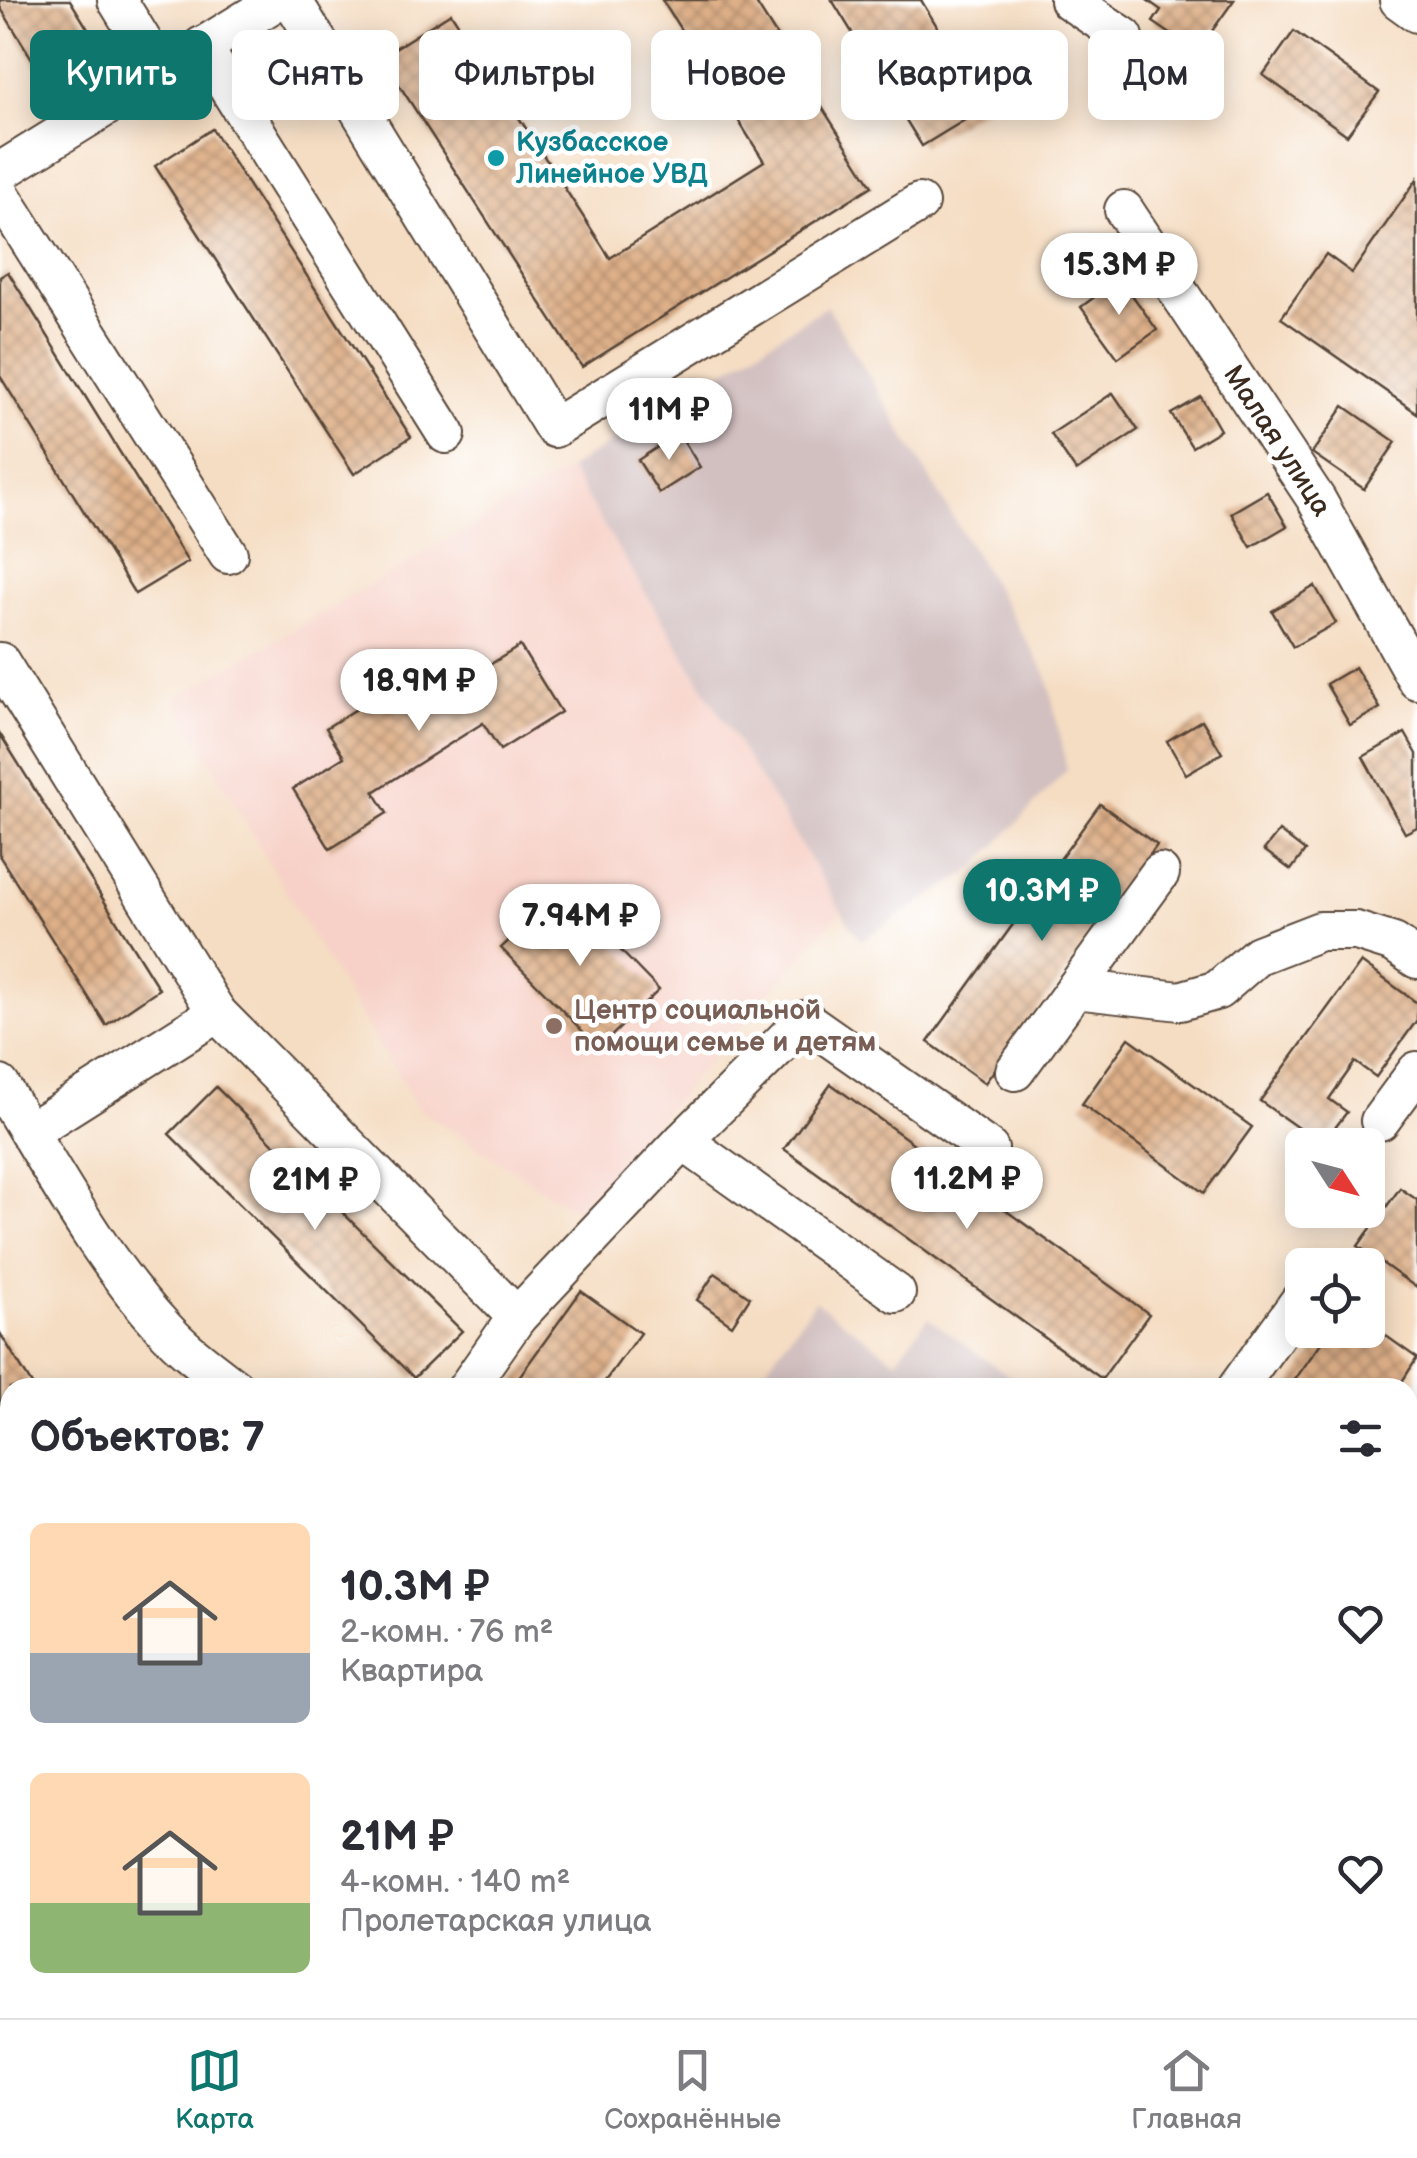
<!DOCTYPE html>
<html lang="ru">
<head>
<meta charset="utf-8">
<style>
	body { margin:0; font-family:"Balsamiq Sans",sans-serif; background:#f7f7f7; color:#2b2b33; height:100vh; display:flex; flex-direction:column; font-size:38px; white-space:nowrap }
	* { box-sizing:border-box; margin:0 }
	p { font-size:32px; color:#7c7c81 }
	.icon { flex:none; width:55px; height:55px; fill:none; stroke:currentColor; stroke-width:2; stroke-linecap:round; stroke-linejoin:round }
	.map { position:relative; flex:1; overflow:hidden }
	.details { position:absolute; left:0px; top:1378px; width:1418px; height:642px; display:flex; flex-direction:column; background:#fff; border-radius:30px 30px 0 0; box-shadow:0 5px 25px #0003 }
	.details>* { flex:none }
	.top-card { position:absolute; left:30px; top:30px; width:1358px; height:90px; display:flex; gap:20px }
	.needle { width:65px; rotate:126deg }
	.tools { position:absolute; left:1285px; top:1128px; display:grid; gap:20px }
	.tools a { display:grid; place-items:center; width:100px; height:100px; border-radius:15px; background:#fff; box-shadow:0 5px 25px #0003; font-size:50px }
	.price { position:absolute; translate:-50% -85px; padding:0 22px; border-radius:35px; background:#fff; color:#222; font-size:32px; line-height:65px; filter:drop-shadow(0 2px 5px #0008) }
	.price::after { content:''; position:absolute; left:50%; top:60px; width:30px; height:22px; margin-left:-15px; background:inherit; clip-path:polygon(0 0,100% 0,50% 100%) }
	.price.active { background:#0f766e; color:#fff }
	ul { padding:0; list-style:none }
	li { display:flex; align-items:center; gap:30px; height:250px; padding:0 30px }
	li span { display:grid; place-items:center; flex:none; width:280px; height:200px; border-radius:15px; color:#555 }
	li>.icon { margin-inline-start:auto }
	span .icon { width:120px; height:120px; fill:#fffc; stroke-width:1 }
	li b { font-size:42px }
	h2 { display:flex; justify-content:space-between; align-items:center; height:120px; padding:0 30px; font-size:42px }
	.pill { padding:0 35px; border-radius:15px; background:#fff; box-shadow:0 5px 25px #0003; font-size:35px; line-height:90px }
	.pill.active { background:#0f766e; color:#fff }
	.tab-bar { display:flex; justify-content:space-around; align-items:center; height:140px; border-top:2px solid #e1e1e2; background:#fff; font-size:28px; color:#7c7c81 }
	.tab-bar a { display:grid; justify-items:center; gap:5px }
	.tab-bar .active { color:#0f766e }
	.map>svg:first-child { display:block }
</style>
</head>
<body>
<div class="map">
<svg width="1417" height="2018" viewBox="0 0 1417 2018">
	<defs>
		<pattern id="building-cross-hatch" width="8" height="8" patternUnits="userSpaceOnUse" patternTransform="scale(2.5)"><rect width="8" height="8" fill="#deb089"/><path d="M0 0l8 8M0 8l8-8" fill="none" stroke="#b58f6f"/></pattern>
	</defs>
	<rect width="100%" height="100%" fill="#fff"/>
	<filter id="ink" filterUnits="userSpaceOnUse"><feTurbulence type="fractalNoise" baseFrequency=".01" numOctaves="2"/><feDisplacementMap in="SourceGraphic" scale="20" xChannelSelector="R" yChannelSelector="G"/><feConvolveMatrix kernelMatrix="1 2 1 2 8 2 1 2 1" color-interpolation-filters="sRGB"/></filter>
	<filter id="wash" filterUnits="userSpaceOnUse"><feTurbulence type="fractalNoise" baseFrequency=".0048" numOctaves="4" result="noise"/><feDisplacementMap in="SourceGraphic" scale="40" xChannelSelector="R" yChannelSelector="G"/><feGaussianBlur stdDeviation="2.25" result="paint"/><feColorMatrix in="noise" values="0 0 0 0 0 0 0 0 0 0 0 0 0 0 0 0 0 1.4 0 .05"/><feComposite in="paint" operator="in"/></filter>
	<g filter="url(#wash)">
		<rect width="100%" height="100%" fill="#f5ddc3"/>
		<!-- built -->
		<g fill="#f7d1c7">
			<path d="M569 469 841 911 577 1212 419 1109 316 944 174 699Z"/>
			<path d="M223 2010H1017L1011 2018H218Z"/>
		</g>
		<!-- industrial -->
		<g fill="#d2bfc0">
			<path d="M827 306 1047 675 1067 770 974 869 860 941 569 469Z"/>
			<path d="M815 1301 896 1361 928 1318 1024 1387H752Z"/>
		</g>
		<g id="blocks">
			<!-- building -->
			<g fill="url(#building-cross-hatch)">
				<path d="M0 0H70L99 47 45 80 0 7Z"/>
				<path d="M662 0H754L872 186 582 367 381 57 451 13 610 258 764 161Z"/>
				<path d="M832 0H921L986 107 922 146Z"/>
				<path d="M1147 0H1234L1197 52 1153 22 1161 10Z"/>
				<path d="M1294 31 1379 92 1347 135 1263 75Z"/>
				<path d="M212 129 411 437 354 474 155 166Z"/>
				<path d="M1417 179V413L1281 318 1326 254 1352 273Z"/>
				<path d="M8 272 188 562 135 594 0 376V277Z"/>
				<path d="M1120 278 1157 330 1118 358 1081 307Z"/>
				<path d="M1113 393 1138 430 1076 471 1051 434Z"/>
				<path d="M1201 397 1220 430 1192 447 1171 414Z"/>
				<path d="M1344 406 1396 442 1364 489 1312 453Z"/>
				<path d="M679 433 700 467 659 493 638 460Z"/>
				<path d="M1267 492 1287 526 1251 547 1231 513Z"/>
				<path d="M1315 586 1336 623 1293 647 1272 611Z"/>
				<path d="M520 646 561 712 500 750 483 723 374 792 387 813 330 849 293 789 344 757 326 728 448 652 465 680Z"/>
				<path d="M1355 667 1380 708 1350 725 1326 684Z"/>
				<path d="M1202 720 1222 753 1186 774 1167 741Z"/>
				<path d="M1405 733 1417 754V827L1405 833 1363 757Z"/>
				<path d="M0 734 159 989 106 1025 0 857Z"/>
				<path d="M1100 804 1157 845 985 1083 928 1042Z"/>
				<path d="M1279 831 1305 851 1291 870 1264 850Z"/>
				<path d="M562 890 659 990 599 1048 501 948Z"/>
				<path d="M1361 962 1417 1003V1020L1376 1077 1355 1062 1329 1099 1347 1112 1322 1145 1260 1101Z"/>
				<path d="M1129 1038 1252 1127 1204 1193 1082 1104Z"/>
				<path d="M831 1084 1149 1314 1102 1379 784 1149Z"/>
				<path d="M216 1087 462 1331 414 1378 169 1134Z"/>
				<path d="M1400 1188 1417 1200V1288L1358 1246Z"/>
				<path d="M715 1273 750 1297 732 1325 697 1300Z"/>
				<path d="M581 1291 640 1333 600 1388H511Z"/>
				<path d="M1368 1323 1417 1358 1398 1388H1289L1330 1330H1368Z"/>
				<path d="M0 1333 34 1388H10V1435L0 1442Z"/>
				<path d="M0 1731 10 1738V1818L0 1810Z"/>
				<path d="M1408 1853 1417 1860V1925L1408 1938Z"/>
				<path d="M350 2010H408L419 2018H344Z"/>
				<path d="M576 2010H844L856 2018H588Z"/>
				<path d="M1278 2010H1398L1409 2018H1289Z"/>
			</g>
		</g>
	</g>
	<g filter="url(#ink)">
		<use href="#blocks" fill-opacity="0" stroke="#574537" stroke-width="2.5"/>
		<g fill="none" stroke-linecap="round" stroke-linejoin="round">
			<!-- minor casing -->
			<g stroke="#574537" stroke-width="42">
				<g id="minor">
					<path d="M117 0 161 72"/>
					<path d="M292 0 554 428 919 203"/>
					<path d="M1069 0 1124 37"/>
					<path d="M1399 0 1417 13"/>
					<path d="M202 46 446 434"/>
					<path d="M0 172 278 0"/>
					<path d="M0 194 228 554"/>
					<path d="M1124 210 1316 499 1417 680"/>
					<path d="M0 662 217 1013 517 1317 467 1388"/>
					<path d="M1075 989 1180 1001 1218 990 1258 955 1320 931H1356L1394 943 1417 959"/>
					<path d="M1015 1071 1160 873"/>
					<path d="M0 1085C51 1167 98 1257 164 1328 185 1351 210 1369 235 1388"/>
					<path d="M1380 1121 1417 1071"/>
					<path d="M29 1132 217 1013"/>
					<path d="M683 1141 896 1293"/>
					<path d="M517 1317 683 1141 805 1020 989 1149"/>
					<path d="M1237 1388 1302 1298"/>
					<path d="M1076 2010 1079 2018"/>
				</g>
			</g>
			<!-- major casing -->
			<g stroke="#574537" stroke-width="52">
				<g id="major">
					<path d="M1408 1504 1417 1491"/>
					<path d="M1408 1661 1417 1648"/>
					<path d="M1045 2018 1050 2010"/>
					<path d="M1156 2018 1161 2010"/>
				</g>
			</g>
			<!-- minor -->
			<use href="#minor" stroke="#fff" stroke-width="38"/>
			<!-- major -->
			<use href="#major" stroke="#fff" stroke-width="48"/>
			<!-- tram -->
			<g stroke="#3b2a1e" stroke-width="2.5">
				<path d="M1408 1562 1417 1549"/>
				<path d="M1408 1591 1417 1577"/>
				<path d="M1156 2010V2018"/>
				<path d="M1091 2018 1096 2010"/>
				<path d="M1108 2018 1114 2010"/>
			</g>
		</g>
	</g>
	<!-- markers -->
	<circle fill="#0f9aa8" stroke="#fff" stroke-width="4" cx="496" cy="158" r="10"/>
	<circle fill="#8d6e63" stroke="#fff" stroke-width="4" cx="554" cy="1026" r="10"/>
	<g text-anchor="middle" dominant-baseline="central" stroke-width="9" stroke-linejoin="round" paint-order="stroke">
		<!-- culture labels -->
		<g font-size="28" font-weight="bold" fill="#0d838f" stroke="#fff" text-anchor="start">
			<text x="516" y="142">Кузбасское<tspan x="516" dy="32">Линейное УВД</tspan></text>
		</g>
		<!-- street labels -->
		<g font-size="28" fill="#3b2a1e" stroke="#fff">
			<text transform="translate(1277 441) rotate(57)">Малая улица</text>
		</g>
		<!-- education labels -->
		<g font-size="28" font-weight="bold" fill="#785e54" stroke="#fff" text-anchor="start">
			<text x="574" y="1010">Центр социальной<tspan x="574" dy="32">помощи семье и детям</tspan></text>
		</g>
	</g>
</svg>
<div class="tools">
<a><svg class="needle" viewBox="-14 -14 28 28"><path d="M0-13l5 13h-10z" fill="#e53935"/><path d="M0 13l5-13h-10z" fill="#7c7c81"/></svg></a>
<a><svg class="icon" aria-label="locate" viewBox="0 0 24 24"><circle cx="12" cy="12" r="6"/><path d="M12 2v4M12 18v4M2 12h4M18 12h4"/></svg></a>
</div>
<b class="price" style="left:1119px;top:318px">15.3M ₽</b>
<b class="price" style="left:669px;top:463px">11M ₽</b>
<b class="price" style="left:419px;top:734px">18.9M ₽</b>
<b class="price active" style="left:1042px;top:944px">10.3M ₽</b>
<b class="price" style="left:580px;top:969px">7.94M ₽</b>
<b class="price" style="left:967px;top:1232px">11.2M ₽</b>
<b class="price" style="left:315px;top:1233px">21M ₽</b>
<div class="top-card">
<a class="pill active">Купить</a>
<a class="pill">Снять</a>
<a class="pill">Фильтры</a>
<a class="pill">Новое</a>
<a class="pill">Квартира</a>
<a class="pill">Дом</a>
</div>
<section class="details">
<h2>Объектов: 7<svg class="icon" aria-label="filters" viewBox="0 0 24 24"><path d="M4 7h16M4 17h16"/><circle cx="9" cy="7" r="2"/><circle cx="15" cy="17" r="2"/></svg></h2>
<ul>
<li><span style="background:linear-gradient(#ffd9b3 65%,#9aa5b1 0)"><svg class="icon" aria-label="home" viewBox="0 0 24 24"><path d="M3 11l9-7 9 7M6 9v11h12V9"/></svg></span><div><b>10.3M ₽</b><p>2-комн. · 76 m²</p><p>Квартира</p></div><svg class="icon" aria-label="heart" viewBox="0 0 24 24"><path d="M12 20l-8-8c-3-5 5-10 8-4 3-6 11-1 8 4z"/></svg></li>
<li><span style="background:linear-gradient(#ffd9b3 65%,#8fb573 0)"><svg class="icon" aria-label="home" viewBox="0 0 24 24"><path d="M3 11l9-7 9 7M6 9v11h12V9"/></svg></span><div><b>21M ₽</b><p>4-комн. · 140 m²</p><p>Пролетарская улица</p></div><svg class="icon" aria-label="heart" viewBox="0 0 24 24"><path d="M12 20l-8-8c-3-5 5-10 8-4 3-6 11-1 8 4z"/></svg></li>
</ul>
</section>
</div>
<nav class="tab-bar">
<a class="active"><svg class="icon" aria-label="map" viewBox="0 0 24 24"><path d="M3 6l6-2 6 2 6-2v14l-6 2-6-2-6 2zM9 4v14M15 6v14"/></svg>Карта</a>
<a><svg class="icon" aria-label="saved" viewBox="0 0 24 24"><path d="M7 4h10v16l-5-4-5 4z"/></svg>Сохранённые</a>
<a><svg class="icon" aria-label="home" viewBox="0 0 24 24"><path d="M3 11l9-7 9 7M6 9v11h12V9"/></svg>Главная</a>
</nav>
</body>
</html>
